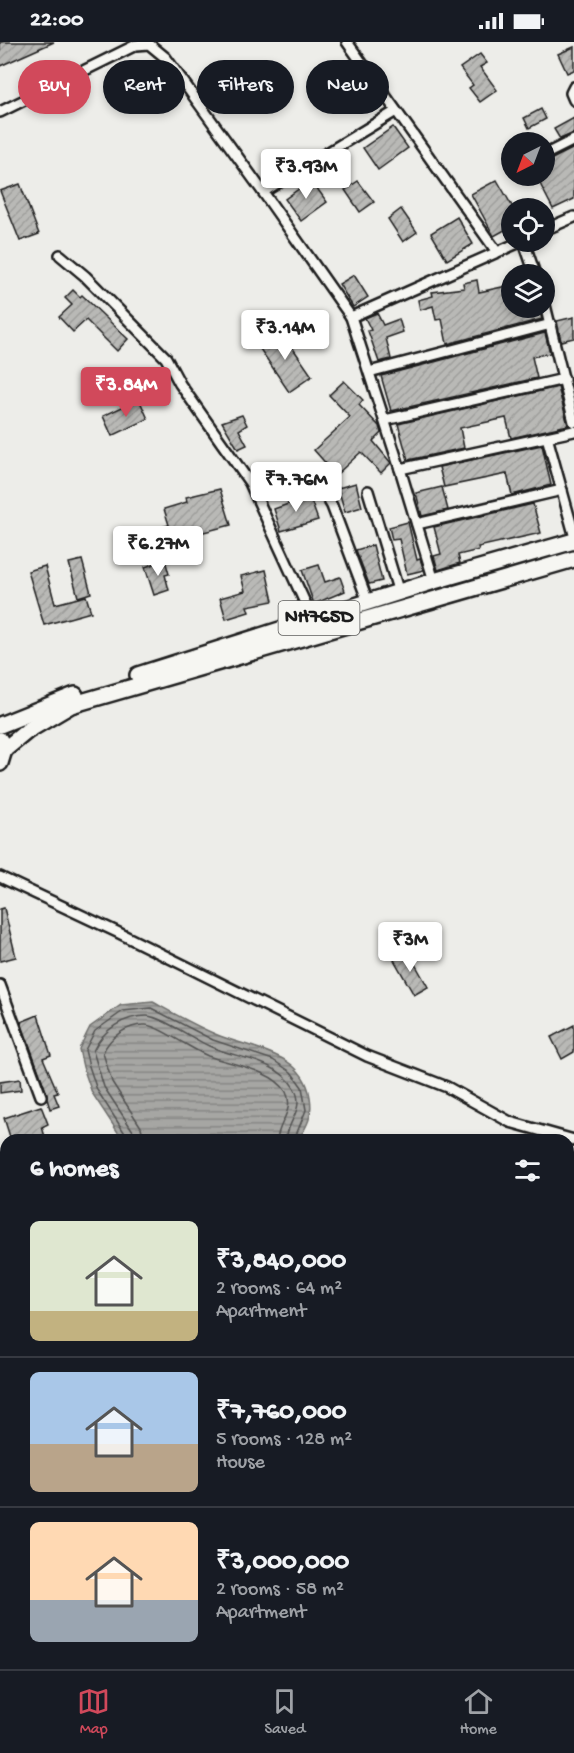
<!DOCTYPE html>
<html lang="en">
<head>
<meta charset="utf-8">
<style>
	body { margin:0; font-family:"Gochi Hand",sans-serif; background:#20242c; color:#f1f3f6; height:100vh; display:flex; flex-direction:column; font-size:22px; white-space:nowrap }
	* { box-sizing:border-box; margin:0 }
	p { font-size:20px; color:#9ea1a6 }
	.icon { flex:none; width:33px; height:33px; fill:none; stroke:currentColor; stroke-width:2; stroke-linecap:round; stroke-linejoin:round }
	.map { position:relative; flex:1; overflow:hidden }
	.drawer { position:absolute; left:0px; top:1092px; width:574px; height:536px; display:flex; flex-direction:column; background:#171b24; border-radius:18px 18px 0 0; box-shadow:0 3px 9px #0003 }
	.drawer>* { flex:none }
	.hud { position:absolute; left:18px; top:18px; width:538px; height:54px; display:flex; gap:12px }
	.needle { width:39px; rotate:222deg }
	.controls { position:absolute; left:501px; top:90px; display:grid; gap:12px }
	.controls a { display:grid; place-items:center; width:54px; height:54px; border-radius:50%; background:#171b24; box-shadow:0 3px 9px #0003; font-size:30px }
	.price { position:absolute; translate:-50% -51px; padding:0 14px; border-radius:6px; background:#fff; color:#222; font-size:20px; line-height:39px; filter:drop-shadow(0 2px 3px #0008) }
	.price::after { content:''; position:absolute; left:50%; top:36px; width:18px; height:14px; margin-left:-9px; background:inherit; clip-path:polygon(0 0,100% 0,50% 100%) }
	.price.current { background:#d1495b; color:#fff }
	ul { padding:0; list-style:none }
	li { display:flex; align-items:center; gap:18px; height:150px; padding:0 30px }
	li+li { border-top:2px solid #363941 }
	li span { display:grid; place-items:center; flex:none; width:168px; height:120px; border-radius:9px; color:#555 }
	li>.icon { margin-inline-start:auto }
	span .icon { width:72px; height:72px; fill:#fffc; stroke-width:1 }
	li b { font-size:26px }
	h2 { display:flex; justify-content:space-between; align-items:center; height:72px; padding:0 30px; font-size:26px }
	.chip { padding:0 21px; border-radius:27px; background:#171b24; box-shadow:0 3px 9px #0003; font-size:21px; line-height:54px }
	.chip.current { background:#d1495b; color:#fff }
	.status { display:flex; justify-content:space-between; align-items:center; height:42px; padding:0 30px; background:#171b24; direction:ltr }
	.status svg { height:16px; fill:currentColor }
	.tabs { display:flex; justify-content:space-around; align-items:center; height:84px; border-top:2px solid #363941; background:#171b24; font-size:16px; color:#9ea1a6 }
	.tabs a { display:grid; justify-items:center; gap:3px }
	.tabs .current { color:#d1495b }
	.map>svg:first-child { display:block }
</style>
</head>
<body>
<div class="status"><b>22:00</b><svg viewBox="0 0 49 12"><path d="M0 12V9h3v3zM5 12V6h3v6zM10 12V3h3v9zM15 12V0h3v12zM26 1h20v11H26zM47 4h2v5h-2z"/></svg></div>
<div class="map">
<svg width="574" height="1627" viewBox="0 0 574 1627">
	<defs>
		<pattern id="water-rules" width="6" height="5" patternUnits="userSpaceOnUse" patternTransform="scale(1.5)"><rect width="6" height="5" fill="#a6a6a3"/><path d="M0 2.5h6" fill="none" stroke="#868684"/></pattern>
		<pattern id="building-hatch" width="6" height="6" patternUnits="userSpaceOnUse" patternTransform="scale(1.5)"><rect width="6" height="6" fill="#b9b9b6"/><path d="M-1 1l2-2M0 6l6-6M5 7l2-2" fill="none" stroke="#9e9e9c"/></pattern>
	</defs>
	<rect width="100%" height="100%" fill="#edede9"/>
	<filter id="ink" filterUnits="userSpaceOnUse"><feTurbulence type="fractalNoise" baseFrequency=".0167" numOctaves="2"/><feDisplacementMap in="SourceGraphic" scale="12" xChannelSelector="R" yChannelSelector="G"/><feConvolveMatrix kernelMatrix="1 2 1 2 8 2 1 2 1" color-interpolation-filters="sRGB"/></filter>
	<g filter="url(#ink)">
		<!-- water -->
		<path fill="url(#water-rules)" stroke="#6f6f6d" stroke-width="1.5" d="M153 960C173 971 194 983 215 992 249 1007 303 1009 310 1055 313 1073 308 1083 298 1098H123L92 1051 83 1025 79 1007 90 985 121 963Z"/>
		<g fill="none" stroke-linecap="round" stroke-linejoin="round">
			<!-- shore -->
			<g stroke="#535352" stroke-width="1.5">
				<path d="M127 1098 126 1093 97 1048 89 1024 85 1008 95 989 123 969 151 966 213 998 273 1018 291 1030 302 1045 306 1068 294 1098"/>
				<path d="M135 1098 133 1089 104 1045 93 1009C103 988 123 974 147 974 160 974 195 998 209 1004 228 1013 251 1015 270 1025 279 1029 289 1037 294 1046 306 1067 287 1079 286 1098"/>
				<path d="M144 1098 141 1085 112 1040 103 1011C109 995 128 982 146 983 157 984 177 998 187 1003 194 1007 201 1011 208 1014 230 1022 274 1028 286 1050 295 1068 278 1081 277 1098"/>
			</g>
		</g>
		<!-- building -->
		<g fill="url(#building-hatch)" stroke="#1c1c1c" stroke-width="1.5">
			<path d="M0 0H54L0 24Z"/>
			<path d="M574 5V28L567 31 558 12Z"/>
			<path d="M480 12 487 21 480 25 497 48 480 60 469 46 473 43 460 26Z"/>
			<path d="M541 67 546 77 529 86 524 76Z"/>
			<path d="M574 76V91L560 97 554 87Z"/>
			<path d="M393 85 408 106 378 128 363 106Z"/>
			<path d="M574 106V157L553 167 536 134H544V121Z"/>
			<path d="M311 138 327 160 301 179 285 157Z"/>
			<path d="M497 138 512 164V184L494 194 471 152Z"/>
			<path d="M358 139 374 160 360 170 345 148Z"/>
			<path d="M20 142 39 192 20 199 0 149Z"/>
			<path d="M401 167 417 190 403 200 388 177Z"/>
			<path d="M457 175 473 202 447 218 431 191Z"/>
			<path d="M354 233 368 255 353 265 339 242Z"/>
			<path d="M477 238 479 250 507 244 512 266H539L542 277 447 302 442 277 436 278 433 264 420 268 418 258 433 254 432 250 464 246 463 241Z"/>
			<path d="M73 248 80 255 82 253 128 297 117 309 86 278 73 290 59 275 72 263 65 256Z"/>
			<path d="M377 271 383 283 399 277 403 290 386 296 391 317 379 320 368 289 371 288 365 276Z"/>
			<path d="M574 275V296L561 299 557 279Z"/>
			<path d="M281 289 312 334 289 350 258 304Z"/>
			<path d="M545 291 550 311 532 315 537 336 391 369 381 334Z"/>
			<path d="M344 339 363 358 359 363 379 384 381 391 373 399 391 421 381 431 361 410 336 433 314 408 350 375 329 353Z"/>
			<path d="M558 345 568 383 511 396 506 376 460 386 464 406 408 418 398 382Z"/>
			<path d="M139 357 148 377 112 394 103 374Z"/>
			<path d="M242 373 247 383 239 388 247 403 238 407 222 380Z"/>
			<path d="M542 403 551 443 512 453 507 432 444 445 439 425Z"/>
			<path d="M356 441 362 465 345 470 338 446Z"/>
			<path d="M442 445 448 468 422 474 416 451Z"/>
			<path d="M220 447 231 483 192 493V495L164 503 162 497 133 505 130 494 169 483 164 467 187 460 186 455Z"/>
			<path d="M314 450 315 451 310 456 318 478 281 489 274 467 291 461 290 458Z"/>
			<path d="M533 462 541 491 478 505 479 508 458 513 460 521 438 528 434 514 441 512 434 485Z"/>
			<path d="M408 480 417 518 420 517 424 528 407 532 399 497 392 498 389 485Z"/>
			<path d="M373 503 382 539 369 542 356 508Z"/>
			<path d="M82 518 91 551 78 555 69 521Z"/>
			<path d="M165 518 169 532 165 533 169 548 154 553 145 525Z"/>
			<path d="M319 523 325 540 340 535 345 549 314 562 302 528Z"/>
			<path d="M45 524 55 562 86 554 91 570 44 583 28 529Z"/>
			<path d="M266 528 273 559 247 564 249 570 226 577 220 556 245 549 241 534Z"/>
			<path d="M4 866 16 915 0 919V867Z"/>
			<path d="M407 908 428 945 414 953 393 916Z"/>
			<path d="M38 973 51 1013 43 1016 58 1051 54 1052 59 1064 50 1067 47 1057V1052L21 980Z"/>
			<path d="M574 983V1010L562 1017 551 995Z"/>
			<path d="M20 1037 21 1048 0 1051V1040Z"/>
			<path d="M41 1064 48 1082 42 1085 46 1098H11L4 1076Z"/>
		</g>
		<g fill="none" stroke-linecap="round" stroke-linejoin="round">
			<!-- minor casing -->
			<g stroke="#1c1c1c" stroke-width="14">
				<g id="minor">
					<path d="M347 0 497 210"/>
					<path d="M574 45 571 51 574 58"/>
					<path d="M0 70 136 3 149 2 166 16 263 150 351 275"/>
					<path d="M544 113 574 98"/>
					<path d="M263 150 396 69"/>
					<path d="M544 188 574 175"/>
					<path d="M524 200 535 232"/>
					<path d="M60 213 85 234 166 316 180 342 250 441 313 578"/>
					<path d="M544 259 574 380"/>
					<path d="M369 330 551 282"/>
					<path d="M385 378 564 337"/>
					<path d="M547 395 574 492"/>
					<path d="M400 427 574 389"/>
					<path d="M305 431 325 452 332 464 368 560"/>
					<path d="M368 449 399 551"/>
					<path d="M417 482 562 448"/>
					<path d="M434 539 400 427 351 275 520 200"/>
					<path d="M0 835 117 890 367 1014 447 1045 510 1080 574 1098"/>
					<path d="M0 943 41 1054"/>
					<path d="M0 1128 6 1127"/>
					<path d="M568 1129 574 1142"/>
					<path d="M568 1260 574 1258"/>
					<path d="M0 1310H6"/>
					<path d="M0 1365 6 1364"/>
					<path d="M568 1381 574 1379"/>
					<path d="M0 1420H6"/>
					<path d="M568 1455 574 1453"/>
					<path d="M0 1483H6"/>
					<path d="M568 1568 574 1565"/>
					<path d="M115 1622V1627"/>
					<path d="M227 1622 228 1627"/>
					<path d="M284 1622V1627"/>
					<path d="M335 1622V1627"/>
				</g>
			</g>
			<!-- trunk casing -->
			<g stroke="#1c1c1c" stroke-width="20">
				<g id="trunk">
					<path d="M138 633 434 539 574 499"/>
					<path d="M0 683 75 653"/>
					<path d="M0 698 4 708 0 721"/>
					<path d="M4 708 27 689 71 663 574 517"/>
				</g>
			</g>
			<!-- minor -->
			<use href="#minor" stroke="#f6f6f2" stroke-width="9"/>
			<!-- trunk -->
			<use href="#trunk" stroke="#f6f6f2" stroke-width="15"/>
		</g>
	</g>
	<g text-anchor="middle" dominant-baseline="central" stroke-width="5" stroke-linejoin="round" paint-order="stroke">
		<!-- shield labels -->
		<rect fill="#f6f6f2" stroke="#5d5d5c" stroke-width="1.5" x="278.5" y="559" width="81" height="34" rx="4.5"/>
		<g font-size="20" font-weight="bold" fill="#1c1c1c">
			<text x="319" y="576">NH765D</text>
		</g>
	</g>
</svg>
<div class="controls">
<a><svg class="needle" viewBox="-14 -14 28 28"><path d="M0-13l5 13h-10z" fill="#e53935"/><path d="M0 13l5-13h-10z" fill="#9ea1a6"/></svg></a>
<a><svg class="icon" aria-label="locate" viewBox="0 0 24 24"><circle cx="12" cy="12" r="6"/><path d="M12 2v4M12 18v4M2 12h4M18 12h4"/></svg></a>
<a><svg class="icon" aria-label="layers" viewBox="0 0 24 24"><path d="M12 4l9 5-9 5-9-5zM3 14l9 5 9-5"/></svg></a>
</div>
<b class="price" style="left:306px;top:158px">₹3.93M</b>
<b class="price" style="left:285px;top:319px">₹3.14M</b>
<b class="price current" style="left:126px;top:376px">₹3.84M</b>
<b class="price" style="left:296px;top:471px">₹7.76M</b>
<b class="price" style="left:158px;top:535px">₹6.27M</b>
<b class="price" style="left:410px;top:931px">₹3M</b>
<div class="hud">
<a class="chip current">Buy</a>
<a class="chip">Rent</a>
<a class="chip">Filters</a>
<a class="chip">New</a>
</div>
<section class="drawer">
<h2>6 homes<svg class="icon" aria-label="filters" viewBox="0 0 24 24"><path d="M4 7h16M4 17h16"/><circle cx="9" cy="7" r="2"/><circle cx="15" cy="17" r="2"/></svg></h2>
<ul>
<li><span style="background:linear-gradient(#dfe7d0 75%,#c2b280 0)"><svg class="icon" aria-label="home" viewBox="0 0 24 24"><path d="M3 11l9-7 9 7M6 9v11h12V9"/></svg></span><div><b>₹3,840,000</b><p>2 rooms · 64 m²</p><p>Apartment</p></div></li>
<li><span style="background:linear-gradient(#a9c7e8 60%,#b9a48a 0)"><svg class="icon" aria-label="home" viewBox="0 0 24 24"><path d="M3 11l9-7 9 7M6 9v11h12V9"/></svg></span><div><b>₹7,760,000</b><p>5 rooms · 128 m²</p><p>House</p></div></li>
<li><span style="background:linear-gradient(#ffd9b3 65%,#9aa5b1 0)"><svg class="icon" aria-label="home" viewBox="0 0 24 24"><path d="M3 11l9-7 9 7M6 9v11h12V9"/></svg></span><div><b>₹3,000,000</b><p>2 rooms · 58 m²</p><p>Apartment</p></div></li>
</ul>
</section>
</div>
<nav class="tabs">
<a class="current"><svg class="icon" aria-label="map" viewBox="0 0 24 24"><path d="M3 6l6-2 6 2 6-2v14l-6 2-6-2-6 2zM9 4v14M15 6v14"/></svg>Map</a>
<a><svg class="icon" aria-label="saved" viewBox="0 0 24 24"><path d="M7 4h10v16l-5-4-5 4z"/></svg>Saved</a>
<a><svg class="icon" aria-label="home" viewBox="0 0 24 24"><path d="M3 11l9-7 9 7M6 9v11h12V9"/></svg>Home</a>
</nav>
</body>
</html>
